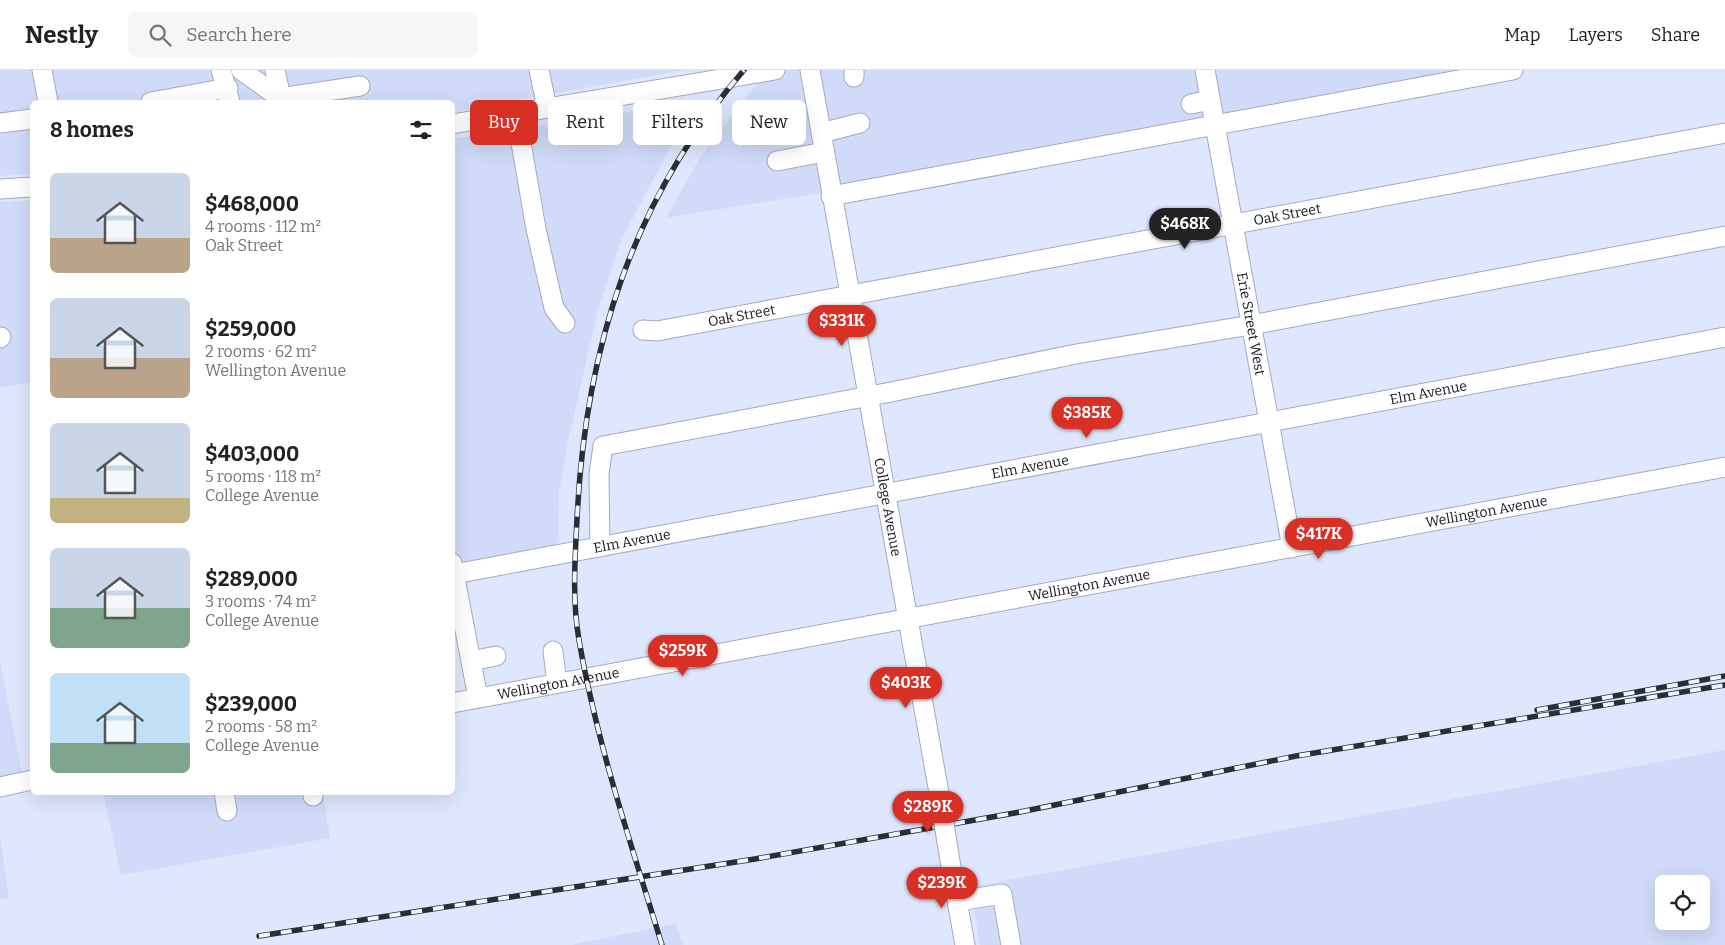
<!DOCTYPE html>
<html lang="en">
<head>
<meta charset="utf-8">
<style>
	body { margin:0; font-family:Bitter,serif; background:#f6f6f6; color:#222; height:100vh; display:flex; flex-direction:column; font-size:19px; white-space:nowrap }
	* { box-sizing:border-box; margin:0 }
	p { font-size:16px; color:#767676 }
	.icon { flex:none; width:28px; height:28px; fill:none; stroke:currentColor; stroke-width:2; stroke-linecap:round; stroke-linejoin:round }
	.map { position:relative; flex:1; overflow:hidden }
	.side { position:absolute; left:30px; top:30px; width:425px; height:695px; display:flex; flex-direction:column; background:#fff; border-radius:8px; box-shadow:0 5px 20px #0002 }
	.side>* { flex:none }
	.hud { position:absolute; left:470px; top:30px; width:475px; height:45px; display:flex; gap:10px }
	.tools { position:absolute; left:1655px; top:805px; display:grid; gap:10px }
	.tools a { display:grid; place-items:center; width:55px; height:55px; border-radius:8px; background:#fff; box-shadow:0 5px 20px #0002; font-size:25px }
	.price { position:absolute; translate:-50% -42px; padding:0 11px; border-radius:18px; background:#d93025; color:#fff; font-size:16px; line-height:32px; filter:drop-shadow(0 1px 2px #0008) }
	.price::after { content:''; position:absolute; left:50%; top:30px; width:15px; height:11px; margin-left:-8px; background:inherit; clip-path:polygon(0 0,100% 0,50% 100%) }
	.price.current { background:#222; color:#fff }
	ul { padding:0; list-style:none }
	li { display:flex; align-items:center; gap:15px; height:125px; padding:0 20px }
	li span { display:grid; place-items:center; flex:none; width:140px; height:100px; border-radius:8px; color:#555 }
	li>.icon { margin-inline-start:auto }
	span .icon { width:60px; height:60px; fill:#fffc; stroke-width:1 }
	li b { font-size:21px }
	h2 { display:flex; justify-content:space-between; align-items:center; height:60px; padding:0 20px; font-size:21px }
	.chip { padding:0 18px; border-radius:8px; background:#fff; box-shadow:0 5px 20px #0002; font-size:18px; line-height:45px }
	.chip.current { background:#d93025; color:#fff }
	header { display:flex; align-items:center; gap:30px; box-sizing:border-box; height:70px; padding:0 25px; background:#fff; border-bottom:1px solid #e0e0e0 }
	header strong { font-size:24px }
	nav { display:flex; gap:28px; margin-inline-start:auto; font-size:18px }
	.search { width:350px; height:45px; background:#f6f6f6; display:flex; align-items:center; gap:12px; box-sizing:border-box; padding:0 18px; border-radius:8px; color:#767676; font-size:19px }
	.map>svg:first-child { display:block }
</style>
</head>
<body>
<header>
<strong>Nestly</strong>
<div class="search"><svg class="icon" aria-label="search" viewBox="0 0 24 24"><circle cx="10" cy="10" r="6"/><path d="M15 15l6 6"/></svg>Search here</div>
<nav><a>Map</a><a>Layers</a><a>Share</a></nav>
</header>
<div class="map">
<svg width="1725" height="875" viewBox="0 0 1725 875">
	<rect width="100%" height="100%" fill="#dfe7fe"/>
	<!-- built -->
	<g fill="#cfdbf8" fill-rule="evenodd">
		<path d="M0 0H684L453 42 452 32H415L413 25 414 32H32V104L0 106Z"/>
		<path d="M770 0H1513L842 124 820 123 666 148 701 86 747 26Z"/>
		<path d="M705 30 681 58 621 170 598 240 568 371 559 423 558 476 453 495 452 69Z"/>
		<path d="M32 130V312L0 318V132Z"/>
		<path d="M0 591 22 703 0 722Z"/>
		<path d="M1725 680V875H980L970 817ZM1664 814H1701V851H1664Z"/>
		<path d="M103 723H323L330 768 121 805Z"/>
		<path d="M0 766 9 828 0 829Z"/>
		<path d="M676 853 683 875H571L653 858Z"/>
	</g>
	<g fill="none" stroke-linecap="round" stroke-linejoin="round">
		<!-- minor casing -->
		<g stroke="#a2aac0" stroke-width="21">
			<g id="minor">
				<path d="M42 0 48 32"/>
				<path d="M221 0 230 32"/>
				<path d="M241 0 280 28 360 16"/>
				<path d="M275 0 282 32"/>
				<path d="M539 0 547 38"/>
				<path id="s1" d="M810 0 939 723"/>
				<path d="M854 0V7"/>
				<path id="s2" d="M1205 0 1292 478"/>
				<path d="M151 32 228 18"/>
				<path d="M1191 34 1210 30"/>
				<path d="M516 44 536 159 554 238 565 253"/>
				<path d="M0 53 32 49"/>
				<path d="M452 54 775 0"/>
				<path d="M821 63 860 53"/>
				<path d="M777 91 824 82"/>
				<path d="M0 119 32 117"/>
				<path d="M831 126 1513 0"/>
				<path id="s3" d="M643 260 657 261 1725 63"/>
				<path d="M0 268 1 267"/>
				<path d="M600 477 599 404 603 376 891 322 1076 284 1251 255 1725 166"/>
				<path d="M452 493 478 628"/>
				<path id="s4" d="M454 504 1725 267"/>
				<path d="M553 581 557 613"/>
				<path d="M471 591 496 586"/>
				<path id="s5" d="M452 633 1725 397"/>
				<path d="M0 717 32 710"/>
				<path d="M224 722 227 741"/>
				<path d="M313 722V726"/>
				<path d="M951 797 965 875"/>
				<path d="M958 831 1002 824 1011 875"/>
			</g>
		</g>
		<!-- minor -->
		<use href="#minor" stroke="#fff" stroke-width="19"/>
		<!-- rail casing -->
		<g stroke="#292d36" stroke-width="5.5">
			<g id="rail">
				<path d="M1537 640 1725 606"/>
				<path d="M259 866 755 789 1020 742 1296 686 1725 615"/>
				<path d="M662 875C631 774 597 674 579 570 572 530 575 489 577 449 585 279 632 130 744 0"/>
			</g>
		</g>
		<!-- rail -->
		<use href="#rail" stroke="#f1f5fe" stroke-width="4" stroke-dasharray="11" stroke-linecap="butt"/>
		<!-- minor-bridge casing -->
		<g stroke="#a2aac0" stroke-width="21" stroke-linecap="butt">
			<path id="minor-bridge" d="M939 723 951 797"/>
		</g>
		<!-- minor-bridge -->
		<use href="#minor-bridge" stroke="#fff" stroke-width="19"/>
	</g>
	<g text-anchor="middle" dominant-baseline="central" stroke-width="4.5" stroke-linejoin="round" paint-order="stroke">
		<!-- street labels -->
		<g font-size="14" fill="#14171f" stroke="#f1f5fe">
			<text stroke="none"><textPath href="#s3" startOffset="655">Oak Street</textPath></text>
			<text stroke="none"><textPath href="#s3" startOffset="100">Oak Street</textPath></text>
			<text stroke="none"><textPath href="#s2" startOffset="258">Erie Street West</textPath></text>
			<text stroke="none"><textPath href="#s4" startOffset="991">Elm Avenue</textPath></text>
			<text stroke="none"><textPath href="#s4" startOffset="586">Elm Avenue</textPath></text>
			<text stroke="none"><textPath href="#s1" startOffset="444">College Avenue</textPath></text>
			<text stroke="none"><textPath href="#s5" startOffset="1052">Wellington Avenue</textPath></text>
			<text stroke="none"><textPath href="#s4" startOffset="181">Elm Avenue</textPath></text>
			<text stroke="none"><textPath href="#s5" startOffset="648">Wellington Avenue</textPath></text>
			<text stroke="none"><textPath href="#s5" startOffset="108">Wellington Avenue</textPath></text>
		</g>
	</g>
</svg>
<div class="tools">
<a><svg class="icon" aria-label="locate" viewBox="0 0 24 24"><circle cx="12" cy="12" r="6"/><path d="M12 2v4M12 18v4M2 12h4M18 12h4"/></svg></a>
</div>
<b class="price current" style="left:1185px;top:180px">$468K</b>
<b class="price" style="left:842px;top:277px">$331K</b>
<b class="price" style="left:1087px;top:369px">$385K</b>
<b class="price" style="left:1319px;top:490px">$417K</b>
<b class="price" style="left:683px;top:607px">$259K</b>
<b class="price" style="left:906px;top:639px">$403K</b>
<b class="price" style="left:928px;top:763px">$289K</b>
<b class="price" style="left:942px;top:839px">$239K</b>
<div class="hud">
<a class="chip current">Buy</a>
<a class="chip">Rent</a>
<a class="chip">Filters</a>
<a class="chip">New</a>
</div>
<section class="side">
<h2>8 homes<svg class="icon" aria-label="filters" viewBox="0 0 24 24"><path d="M4 7h16M4 17h16"/><circle cx="9" cy="7" r="2"/><circle cx="15" cy="17" r="2"/></svg></h2>
<ul>
<li><span style="background:linear-gradient(#c9d6e8 65%,#b9a48a 0)"><svg class="icon" aria-label="home" viewBox="0 0 24 24"><path d="M3 11l9-7 9 7M6 9v11h12V9"/></svg></span><div><b>$468,000</b><p>4 rooms · 112 m²</p><p>Oak Street</p></div></li>
<li><span style="background:linear-gradient(#c9d6e8 60%,#b9a48a 0)"><svg class="icon" aria-label="home" viewBox="0 0 24 24"><path d="M3 11l9-7 9 7M6 9v11h12V9"/></svg></span><div><b>$259,000</b><p>2 rooms · 62 m²</p><p>Wellington Avenue</p></div></li>
<li><span style="background:linear-gradient(#c9d6e8 75%,#c2b280 0)"><svg class="icon" aria-label="home" viewBox="0 0 24 24"><path d="M3 11l9-7 9 7M6 9v11h12V9"/></svg></span><div><b>$403,000</b><p>5 rooms · 118 m²</p><p>College Avenue</p></div></li>
<li><span style="background:linear-gradient(#c9d6e8 60%,#7fa58c 0)"><svg class="icon" aria-label="home" viewBox="0 0 24 24"><path d="M3 11l9-7 9 7M6 9v11h12V9"/></svg></span><div><b>$289,000</b><p>3 rooms · 74 m²</p><p>College Avenue</p></div></li>
<li><span style="background:linear-gradient(#bfe0f5 70%,#7fa58c 0)"><svg class="icon" aria-label="home" viewBox="0 0 24 24"><path d="M3 11l9-7 9 7M6 9v11h12V9"/></svg></span><div><b>$239,000</b><p>2 rooms · 58 m²</p><p>College Avenue</p></div></li>
</ul>
</section>
</div>
</body>
</html>
